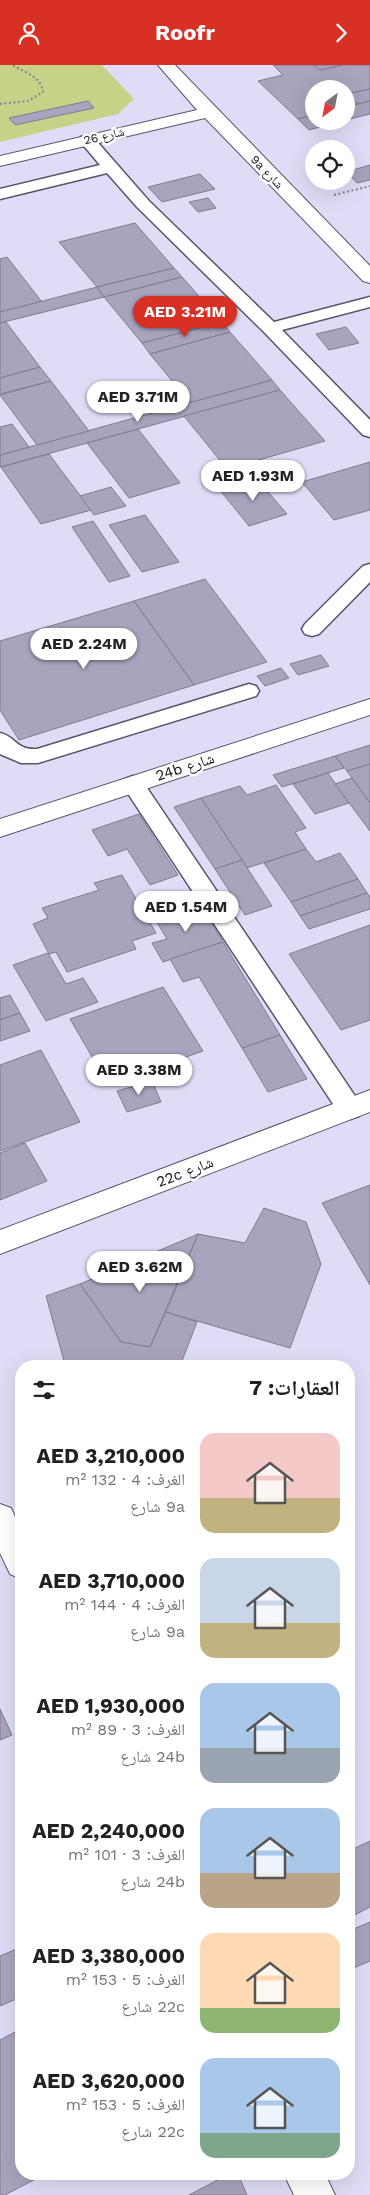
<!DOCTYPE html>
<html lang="ar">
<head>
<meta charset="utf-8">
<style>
	body { margin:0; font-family:"Work Sans","Noto Naskh Arabic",sans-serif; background:#f6f6f6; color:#202124; direction:rtl; height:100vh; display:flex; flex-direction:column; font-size:19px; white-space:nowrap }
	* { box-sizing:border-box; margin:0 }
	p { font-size:16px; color:#757577 }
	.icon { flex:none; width:28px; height:28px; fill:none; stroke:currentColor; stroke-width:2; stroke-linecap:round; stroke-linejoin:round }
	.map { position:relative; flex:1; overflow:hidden; direction:ltr }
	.details { position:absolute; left:15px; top:1295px; width:340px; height:820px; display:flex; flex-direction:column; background:#fff; border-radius:20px; box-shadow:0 5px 20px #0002; direction:rtl }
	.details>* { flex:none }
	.needle { width:32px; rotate:212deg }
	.tools { position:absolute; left:305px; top:15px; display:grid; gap:10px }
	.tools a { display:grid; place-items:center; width:50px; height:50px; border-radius:50%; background:#fff; box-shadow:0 5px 20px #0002; font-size:25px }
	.price { position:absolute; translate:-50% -42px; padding:0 11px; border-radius:18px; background:#fff; color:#222; font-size:16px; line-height:32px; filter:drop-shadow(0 1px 2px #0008) }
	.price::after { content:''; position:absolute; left:50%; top:30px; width:15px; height:11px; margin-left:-8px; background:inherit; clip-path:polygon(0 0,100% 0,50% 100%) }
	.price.active { background:#d93025; color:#fff }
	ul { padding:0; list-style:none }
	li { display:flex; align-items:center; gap:15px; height:125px; padding:0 15px }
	li span { display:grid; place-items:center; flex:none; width:140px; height:100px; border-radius:15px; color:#555 }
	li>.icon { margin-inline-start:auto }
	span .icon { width:60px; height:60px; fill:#fffc; stroke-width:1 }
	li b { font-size:21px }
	h2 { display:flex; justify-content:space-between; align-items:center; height:60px; padding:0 15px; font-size:21px }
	header { display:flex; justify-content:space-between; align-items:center; height:65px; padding:0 15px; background:#d93025; color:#fff; font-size:22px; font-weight:700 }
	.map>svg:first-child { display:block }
</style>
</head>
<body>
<header><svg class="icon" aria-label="forward" viewBox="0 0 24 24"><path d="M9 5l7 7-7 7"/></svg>Roofr<svg class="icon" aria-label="person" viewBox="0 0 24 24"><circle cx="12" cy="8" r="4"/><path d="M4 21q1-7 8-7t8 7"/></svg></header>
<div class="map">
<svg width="370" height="2130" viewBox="0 0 370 2130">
	<rect width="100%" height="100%" fill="#dfdcf7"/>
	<!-- green -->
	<path fill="#c6d287" d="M0 0H102L134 34 118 49 0 77Z"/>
	<!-- building -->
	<g fill="#a9a4bd" stroke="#807b93">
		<path d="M273 0H314L320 5 343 0H370V24L347 29 358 39 346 42V24H314V50L298 54 258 16 283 10Z"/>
		<path d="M314 0H343L320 5Z"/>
		<path d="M370 24V36L358 39 347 29Z"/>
		<path d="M88 36 94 43 15 60 9 53Z"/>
		<path d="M370 36V49L346 55V42Z"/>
		<path d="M314 50V56H343L309 65 298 54Z"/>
		<path d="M370 100V115L357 118 346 107Z"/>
		<path d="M200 109 215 124 162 137 148 122Z"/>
		<path d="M208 133 216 143 198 147 189 137Z"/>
		<path d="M135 158 174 203 97 222 59 177Z"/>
		<path d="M7 192 42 237 0 247V194Z"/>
		<path d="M174 203 182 212 104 232 97 222Z"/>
		<path d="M182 212 222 257 142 278 104 232Z"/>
		<path d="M97 222 104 232 0 258V247Z"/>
		<path d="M6 257 40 302 0 313V258Z"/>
		<path d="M222 257 230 267 150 289 142 278Z"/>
		<path d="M346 262 359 278 329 285 316 269Z"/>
		<path d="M230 267 272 315 190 338 150 289Z"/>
		<path d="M40 302 51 316 0 329V313Z"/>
		<path d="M272 315 280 325 0 402V390Z"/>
		<path d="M51 316 89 366 37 380 0 330Z"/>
		<path d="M280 325 325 376 227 404 184 351Z"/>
		<path d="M12 359 29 382 0 390V362Z"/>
		<path d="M138 364 180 418 129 433 87 378Z"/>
		<path d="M49 389 91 445 41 459 1 402Z"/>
		<path d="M370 397V445L334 455 302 417Z"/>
		<path d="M256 413 287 449 249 461 219 424Z"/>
		<path d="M111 422 126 441 94 450 80 431Z"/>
		<path d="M145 450 179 497 142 507 109 460Z"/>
		<path d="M93 456 130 511 109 517 72 462Z"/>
		<path d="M205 514 267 597 194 620 134 536Z"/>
		<path d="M134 536 194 620 19 675 0 645V576Z"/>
		<path d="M321 590 329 601 298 610 290 599Z"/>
		<path d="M281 603 289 613 265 621 257 611Z"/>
		<path d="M370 680V699L347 706 335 691Z"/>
		<path d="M335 691 344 703 282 722 273 710Z"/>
		<path d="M370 699V738L347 706Z"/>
		<path d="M328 708 349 738 315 749 293 719Z"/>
		<path d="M352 713 370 738V766L335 719Z"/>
		<path d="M276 720 306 763 295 767 306 784 247 803 201 733 240 721 247 730Z"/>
		<path d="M201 733 242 795 215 804 174 742Z"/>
		<path d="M139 749 178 810 150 820 127 784 108 791 92 765Z"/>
		<path d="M306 784 316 797 340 788 358 814 291 837 264 798Z"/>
		<path d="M242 795 272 841 245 850 215 804Z"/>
		<path d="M122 810 156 868 132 876 136 884 67 907 56 887 49 889 33 859 48 853 42 843 99 825 94 818Z"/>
		<path d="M358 814 367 828 300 851 291 837Z"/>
		<path d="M367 828 370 832V844L309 864 300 851Z"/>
		<path d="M201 840 223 877 163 897 152 878 167 874 155 854Z"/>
		<path d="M370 860V955L341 965 289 889Z"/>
		<path d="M223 877 280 970 242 983 199 912 183 917 170 894Z"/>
		<path d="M48 888 66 919 83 913 98 937 46 956 13 900Z"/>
		<path d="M163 922 203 986 178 995 181 1000 139 1016 136 1011 109 1021 70 954Z"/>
		<path d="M10 930 20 948 0 955V933Z"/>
		<path d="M20 948 30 966 0 976V955Z"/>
		<path d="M280 970 307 1014 268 1027 242 983Z"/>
		<path d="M41 985 80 1057 0 1086V1000Z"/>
		<path d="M152 1016 161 1037 127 1047 117 1026Z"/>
		<path d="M25 1078 47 1116 0 1135V1088Z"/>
		<path d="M370 1120V1220L322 1138Z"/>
		<path d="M264 1143 306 1157 321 1199 290 1283 166 1247 198 1169 245 1178Z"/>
		<path d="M198 1169 150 1282 121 1277 80 1219Z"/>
		<path d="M80 1219 121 1277 150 1282 166 1247 197 1257 180 1301H87L64 1296 46 1231Z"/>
		<path d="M0 1644 12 1670 0 1675Z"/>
		<path d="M370 1776V1842L349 1853V1786Z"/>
		<path d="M370 1857V1896L349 1905V1866Z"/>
		<path d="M21 1882V1932L0 1941V1891Z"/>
		<path d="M21 1964V2109H45L5 2130H0V1975Z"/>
		<path d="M229 2109H238L247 2130H189Z"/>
	</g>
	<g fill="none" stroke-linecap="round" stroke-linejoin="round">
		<!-- lane casing -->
		<g stroke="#58556b" stroke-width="3">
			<g id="lane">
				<path d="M87 70 93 72 149 136 274 257 370 232V242L282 265 370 355V372L363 370 264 267 137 142 107 108 0 134V124L100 100 79 75 81 72Z"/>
				<path d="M370 499V517L319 569 312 571 305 569 302 564 305 559 363 501Z"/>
				<path d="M249 619 256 621 259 626 256 631 38 698H21L0 689V668C17 672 15 685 37 684Z"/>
				<path d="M133 711 141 714 359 1037 362 1044 359 1051 350 1054 341 1051 125 724 122 719 125 714Z"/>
			</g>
		</g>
		<!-- street casing -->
		<g stroke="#58556b" stroke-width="2">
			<g id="street">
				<path d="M158 0H175L370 201V218L363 216 205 53 0 101V91L197 45Z"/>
				<path d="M370 634V650L0 772V754Z"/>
				<path d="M370 1025V1047L0 1189V1165Z"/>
				<path d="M0 1439 11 1443 21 1465V1514L10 1509 0 1488Z"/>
				<path d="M284 2109H325L335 2130H294Z"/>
			</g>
		</g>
		<!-- path -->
		<g stroke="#848295" stroke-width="2" stroke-dasharray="2 2.5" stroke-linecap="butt">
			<path d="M0 39 28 36 43 27C41 11 24 7 12 0"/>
			<path d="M334 130 370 121"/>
		</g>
		<!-- lane -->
		<use href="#lane" fill="#fff" fill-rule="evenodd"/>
		<!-- street -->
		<use href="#street" fill="#fff" fill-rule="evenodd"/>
	</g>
	<g text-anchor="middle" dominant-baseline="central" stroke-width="5" stroke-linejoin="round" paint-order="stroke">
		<!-- far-street labels -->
		<g font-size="12" fill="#111019" stroke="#fff">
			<text transform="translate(104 71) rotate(-13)">شارع 26</text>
			<text transform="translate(267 107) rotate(46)">9a شارع</text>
		</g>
		<!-- street labels -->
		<g font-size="15" fill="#111019" stroke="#fff">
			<text transform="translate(185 702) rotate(-18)">24b شارع</text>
			<text transform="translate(185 1107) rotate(-21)">22c شارع</text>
		</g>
	</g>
</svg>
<div class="tools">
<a><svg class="needle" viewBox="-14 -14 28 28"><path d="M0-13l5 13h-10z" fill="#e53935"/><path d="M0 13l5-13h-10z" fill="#757577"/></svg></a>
<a><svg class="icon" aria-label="locate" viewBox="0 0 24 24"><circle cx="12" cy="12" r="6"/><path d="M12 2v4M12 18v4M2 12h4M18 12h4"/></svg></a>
</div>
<b class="price active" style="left:185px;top:273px">AED 3.21M</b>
<b class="price" style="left:138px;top:358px">AED 3.71M</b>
<b class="price" style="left:253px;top:437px">AED 1.93M</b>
<b class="price" style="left:84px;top:605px">AED 2.24M</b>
<b class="price" style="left:186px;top:868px">AED 1.54M</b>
<b class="price" style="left:139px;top:1031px">AED 3.38M</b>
<b class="price" style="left:140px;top:1228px">AED 3.62M</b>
<section class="details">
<h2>العقارات: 7<svg class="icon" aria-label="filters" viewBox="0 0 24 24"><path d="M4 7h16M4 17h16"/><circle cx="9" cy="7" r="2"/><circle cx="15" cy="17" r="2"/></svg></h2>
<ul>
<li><span style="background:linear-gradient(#f6c9c9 65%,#c2b280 0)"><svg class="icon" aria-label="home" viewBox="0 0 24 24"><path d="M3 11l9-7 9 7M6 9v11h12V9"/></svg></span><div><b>AED 3,210,000</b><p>الغرف: 4 · 132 m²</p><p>9a شارع</p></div></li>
<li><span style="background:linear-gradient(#c9d6e8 65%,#c2b280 0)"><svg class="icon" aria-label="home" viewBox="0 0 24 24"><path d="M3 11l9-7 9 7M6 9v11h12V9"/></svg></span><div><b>AED 3,710,000</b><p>الغرف: 4 · 144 m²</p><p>9a شارع</p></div></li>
<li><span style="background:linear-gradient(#a9c7e8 65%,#9aa5b1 0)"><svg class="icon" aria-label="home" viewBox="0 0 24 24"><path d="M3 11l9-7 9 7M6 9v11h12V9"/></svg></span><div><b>AED 1,930,000</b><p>الغرف: 3 · 89 m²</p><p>24b شارع</p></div></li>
<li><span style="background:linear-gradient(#a9c7e8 65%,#b9a48a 0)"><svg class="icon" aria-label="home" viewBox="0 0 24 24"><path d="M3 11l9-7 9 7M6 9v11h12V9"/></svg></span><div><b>AED 2,240,000</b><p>الغرف: 3 · 101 m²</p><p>24b شارع</p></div></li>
<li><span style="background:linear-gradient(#ffd9b3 75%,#8fb573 0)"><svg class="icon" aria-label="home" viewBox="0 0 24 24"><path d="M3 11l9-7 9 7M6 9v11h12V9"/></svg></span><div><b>AED 3,380,000</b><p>الغرف: 5 · 153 m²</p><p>22c شارع</p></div></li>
<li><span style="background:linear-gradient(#a9c7e8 75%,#7fa58c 0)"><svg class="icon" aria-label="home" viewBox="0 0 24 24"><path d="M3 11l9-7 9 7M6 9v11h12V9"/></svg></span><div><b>AED 3,620,000</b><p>الغرف: 5 · 153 m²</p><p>22c شارع</p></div></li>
</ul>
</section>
</div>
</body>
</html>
